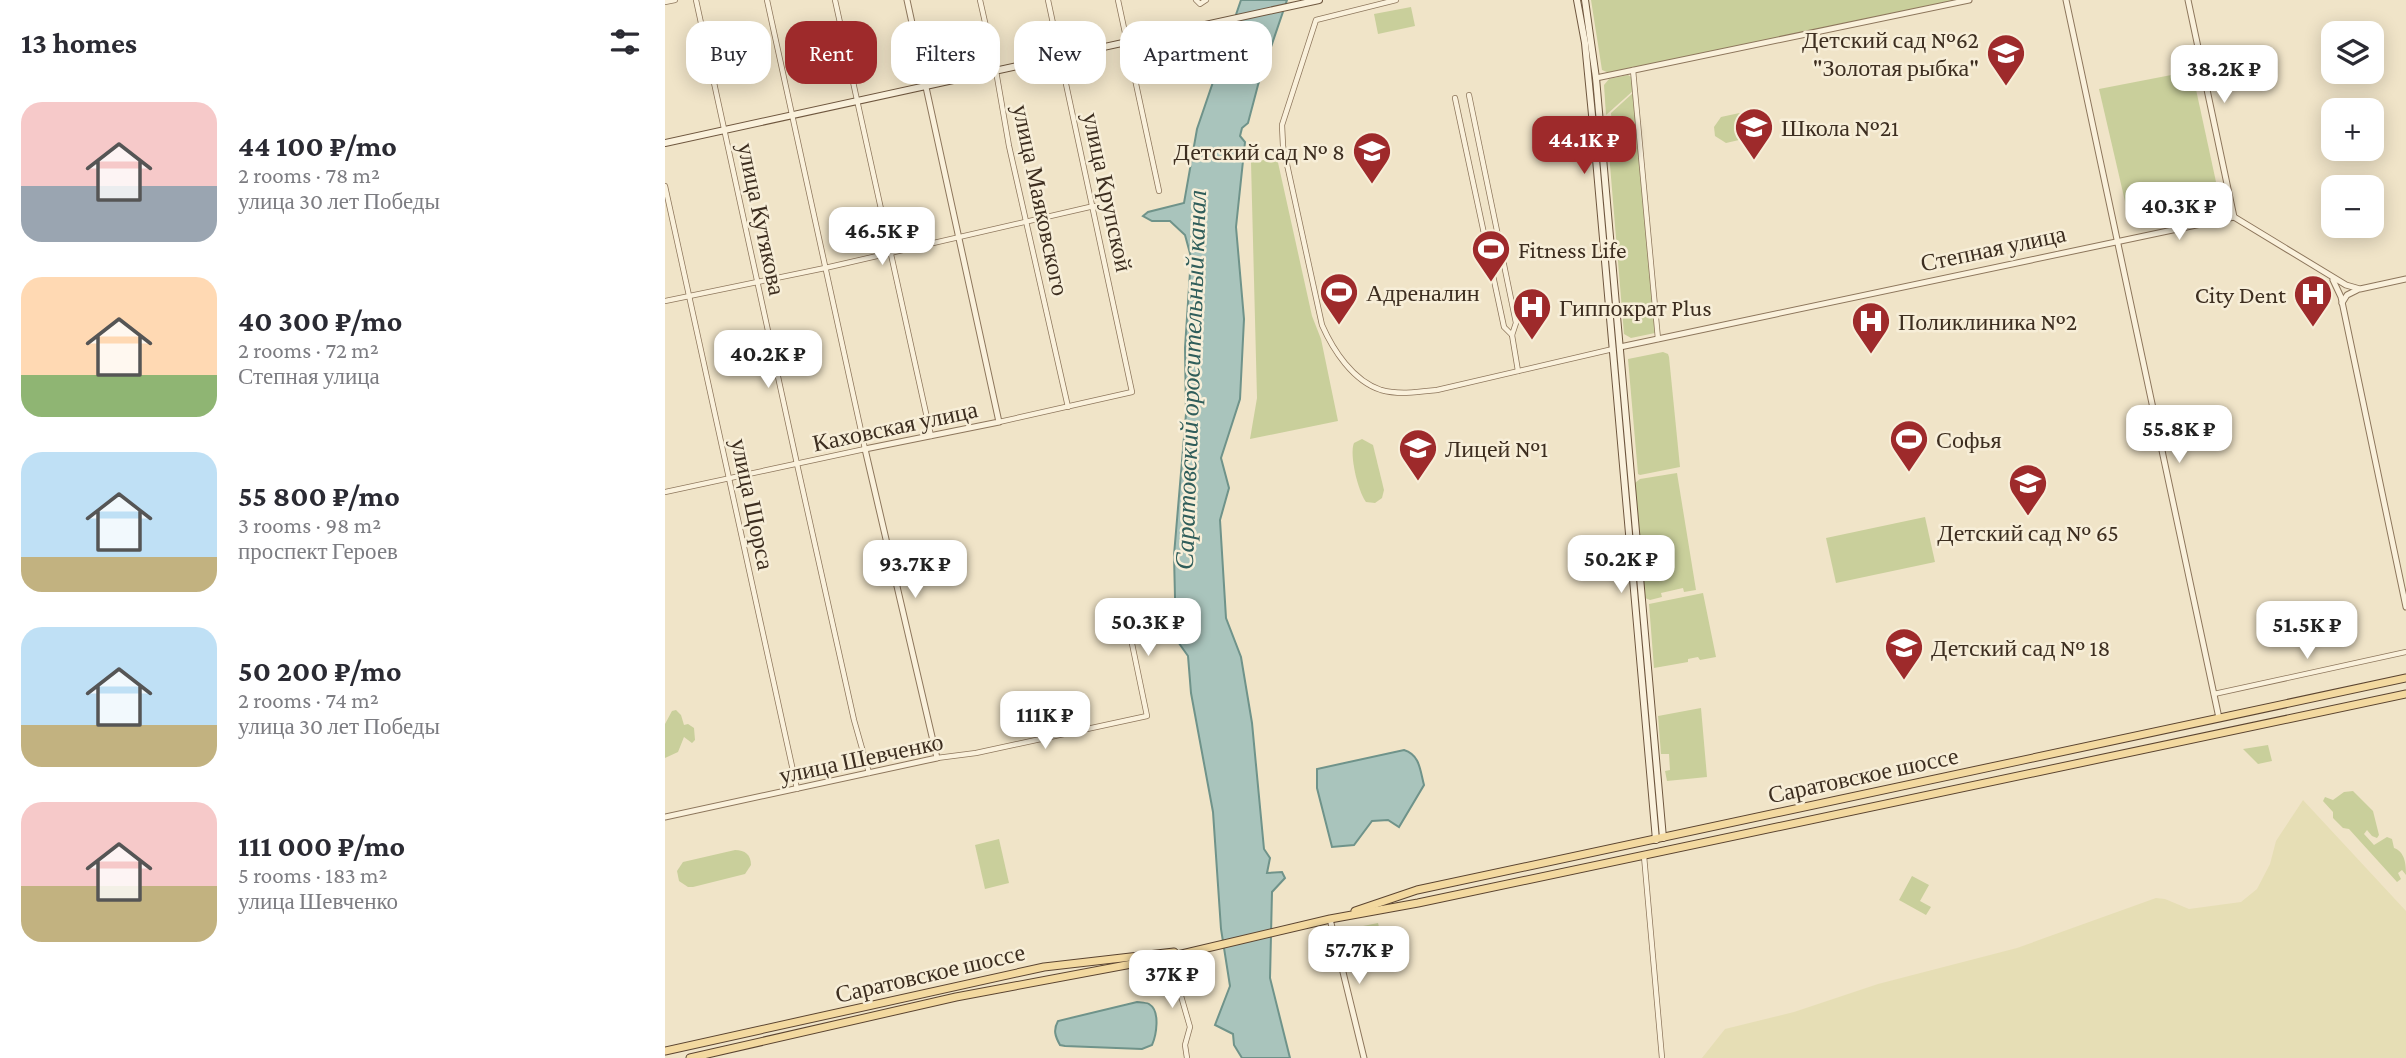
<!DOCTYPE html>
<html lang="en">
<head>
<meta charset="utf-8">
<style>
	body { margin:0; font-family:"Crimson Pro",serif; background:#f2f2f3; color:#2b2b33; height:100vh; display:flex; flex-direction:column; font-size:26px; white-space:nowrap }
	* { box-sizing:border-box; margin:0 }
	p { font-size:23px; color:#7c7c81 }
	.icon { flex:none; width:38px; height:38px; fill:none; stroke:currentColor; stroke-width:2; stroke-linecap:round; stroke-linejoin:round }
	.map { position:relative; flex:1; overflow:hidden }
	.details { display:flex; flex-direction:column; background:#fff; width:665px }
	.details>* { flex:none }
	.banner { position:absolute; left:21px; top:21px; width:665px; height:63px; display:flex; gap:14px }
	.fabs { position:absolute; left:1656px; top:21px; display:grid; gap:14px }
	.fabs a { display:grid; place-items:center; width:63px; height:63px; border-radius:14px; background:#fff; box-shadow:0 4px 18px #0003; font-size:35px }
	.price { position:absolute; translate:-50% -60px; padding:0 16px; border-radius:14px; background:#fff; color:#222; font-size:23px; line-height:46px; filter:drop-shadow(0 2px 4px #0008) }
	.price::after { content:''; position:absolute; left:50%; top:42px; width:21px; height:16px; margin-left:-10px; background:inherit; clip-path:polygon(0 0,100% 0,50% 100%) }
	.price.active { background:#9e2a2b; color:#fff }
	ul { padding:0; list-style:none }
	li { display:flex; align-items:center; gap:21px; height:175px; padding:0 21px }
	li span { display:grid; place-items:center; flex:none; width:196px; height:140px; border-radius:21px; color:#555 }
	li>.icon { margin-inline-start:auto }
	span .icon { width:84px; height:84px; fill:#fffc; stroke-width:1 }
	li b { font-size:30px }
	h2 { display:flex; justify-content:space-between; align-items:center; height:84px; padding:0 21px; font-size:30px }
	.tag { padding:0 24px; border-radius:21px; background:#fff; box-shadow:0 4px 18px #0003; font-size:24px; line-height:63px }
	.tag.active { background:#9e2a2b; color:#fff }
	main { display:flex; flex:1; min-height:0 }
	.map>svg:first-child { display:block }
</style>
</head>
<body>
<main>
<section class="details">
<h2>13 homes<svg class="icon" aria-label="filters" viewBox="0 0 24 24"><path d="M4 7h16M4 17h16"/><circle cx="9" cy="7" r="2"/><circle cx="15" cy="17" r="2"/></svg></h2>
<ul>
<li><span style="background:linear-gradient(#f6c9c9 60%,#9aa5b1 0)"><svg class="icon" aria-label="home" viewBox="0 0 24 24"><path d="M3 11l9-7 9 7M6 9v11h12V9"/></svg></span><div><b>44 100 ₽/mo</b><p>2 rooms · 78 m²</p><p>улица 30 лет Победы</p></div></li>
<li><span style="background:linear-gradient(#ffd9b3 70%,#8fb573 0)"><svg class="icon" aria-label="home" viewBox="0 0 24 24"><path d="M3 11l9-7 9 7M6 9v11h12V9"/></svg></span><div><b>40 300 ₽/mo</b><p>2 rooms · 72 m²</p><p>Степная улица</p></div></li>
<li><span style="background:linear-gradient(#bfe0f5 75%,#c2b280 0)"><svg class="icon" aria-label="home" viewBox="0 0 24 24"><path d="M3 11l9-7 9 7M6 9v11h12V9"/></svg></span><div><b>55 800 ₽/mo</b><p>3 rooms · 98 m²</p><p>проспект Героев</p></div></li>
<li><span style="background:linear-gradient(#bfe0f5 70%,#c2b280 0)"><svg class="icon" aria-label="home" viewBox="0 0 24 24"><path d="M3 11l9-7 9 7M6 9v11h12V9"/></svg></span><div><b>50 200 ₽/mo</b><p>2 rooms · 74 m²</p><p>улица 30 лет Победы</p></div></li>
<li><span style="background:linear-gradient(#f6c9c9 60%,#c2b280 0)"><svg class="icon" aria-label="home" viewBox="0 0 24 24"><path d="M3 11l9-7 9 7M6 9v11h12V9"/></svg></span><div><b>111 000 ₽/mo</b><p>5 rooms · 183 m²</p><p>улица Шевченко</p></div></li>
</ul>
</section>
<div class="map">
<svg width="1741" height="1058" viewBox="0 0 1741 1058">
	<rect width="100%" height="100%" fill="#f0e4c8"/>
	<!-- farmland -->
	<path fill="#e6deb5" d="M1638 800 1741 911V1058H1037L1060 1029 1129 1012 1213 984 1352 948 1491 898 1500 899 1524 909 1576 902 1592 889 1605 864 1611 841Z"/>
	<!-- green -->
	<g fill="#c9cf9b">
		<path d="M926 0H1292L944 73 937 70Z"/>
		<path d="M746 7 750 26 713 34 709 14Z"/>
		<path d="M1527 71 1556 205 1465 223 1434 89Z"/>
		<path d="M963 75 966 77 969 90 941 115 939 85 944 79Z"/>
		<path d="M969 92 990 333 966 338 959 334 943 141 948 137 946 113Z"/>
		<path d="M1093 109C1105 114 1108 124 1100 134L1061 143 1050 136 1049 127 1056 117Z"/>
		<path d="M612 158 647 316 656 339 673 421 585 439 592 398 586 162Z"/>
		<path d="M998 352 1003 354 1004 357 1015 467 975 475 973 474 963 359Z"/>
		<path d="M697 439 708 445 719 490 717 498 710 503 701 502C693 492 684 454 689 443Z"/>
		<path d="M1012 473 1031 590 1019 592 1018 588 996 593 997 597 985 600 980 598 970 483 975 479Z"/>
		<path d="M1260 517 1270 562 1171 583 1161 538Z"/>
		<path d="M1038 593 1051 657 1035 660 1033 657 1023 659V662L989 668 984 604Z"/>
		<path d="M1036 708 1042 777 1002 781 1000 771 1005 770 1004 754H996L993 716Z"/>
		<path d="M11 710 16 715 19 725 23 724 29 728 30 740 27 743 19 737 13 752 0 758V724L7 711Z"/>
		<path d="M1603 745 1607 761 1593 764 1578 749Z"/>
		<path d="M1688 791 1708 811 1714 835 1712 838 1707 836 1702 830 1699 834 1709 845 1722 837 1727 839 1729 848C1740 852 1741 864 1741 875L1737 870 1733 873 1736 879 1732 882 1684 829 1678 828 1668 818V812L1658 801 1660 797 1668 800 1679 792Z"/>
		<path d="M334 839 344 883 320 889 310 845Z"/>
		<path d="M70 850C80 850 86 855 86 865L80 874 28 887H23L14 881 12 871 18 862Z"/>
		<path d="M1247 876 1264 885 1255 901 1266 907 1261 915 1234 900Z"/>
		<path d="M713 923 716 935 741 931 732 944 722 947 721 943H718V947C707 946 701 935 698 926Z"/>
	</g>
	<!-- water -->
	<g fill="#a9c4bc" stroke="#6f938a" stroke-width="2">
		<path d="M576 0H622L593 85 583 123 577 128 575 136 580 142 571 227 579 319 575 399 556 458 564 488 555 520 561 618 576 657 587 723 599 849 605 858 602 873 617 872 620 878 607 892 605 978 625 1058H577L569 1045 568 1034 550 1025 565 986 556 929 548 812 526 693 523 656 511 639 509 555 521 414 520 348 526 257 520 235 505 221H487L478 216 483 212 519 203 532 129Z"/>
		<path d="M739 750C755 755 755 770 759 785L734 827 723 820 707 821 689 845 667 847 652 788V769Z"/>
		<path d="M472 1002C474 1002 483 1003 484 1004 496 1011 491 1036 487 1045L477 1049 400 1046 395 1045C390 1036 388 1030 393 1021Z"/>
	</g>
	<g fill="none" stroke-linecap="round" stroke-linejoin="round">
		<!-- minor casing -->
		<g stroke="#8d765c" stroke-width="6">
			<g id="minor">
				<path d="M31 0 132 464 189 720 204 773"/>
				<path d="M170 0 266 436"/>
				<path d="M315 0 331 71 344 146 403 407"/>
				<path d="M453 0 494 191"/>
				<path d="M531 0 535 4 541 0"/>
				<path d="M731 0 651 20 617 125 618 146 657 325C668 350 688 381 716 390 734 395 754 392 772 390L948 349"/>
				<path d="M0 2 10 0"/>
				<path d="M968 70 993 339"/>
				<path d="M804 95 851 323 847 335"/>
				<path d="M790 98 839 327 847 335 853 371"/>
				<path d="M0 186 132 789"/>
				<path d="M0 301 160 268 429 206"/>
				<path d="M334 422 467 392 383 0"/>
				<path d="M0 492 200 449 102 0"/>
				<path d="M1549 694 1741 652"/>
				<path d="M272 758 311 753 482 716 459 605"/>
				<path d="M979 856 997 1058"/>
				<path d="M505 958 525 1027 520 1045 522 1058"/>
			</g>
		</g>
		<!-- tertiary casing -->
		<g stroke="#8d765c" stroke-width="7">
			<g id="tertiary">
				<path d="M1401 0 1554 718"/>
				<path d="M1523 0 1569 217"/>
				<path d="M931 78 1304 0"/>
				<path d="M1668 280 1676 297 1741 607"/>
				<path d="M1677 303 1682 295 1692 290"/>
				<path d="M955 347 1569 217 1681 285 1695 289 1741 279"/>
				<path d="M0 817 272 758 200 449 334 422 242 0"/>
				<path d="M665 919 699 1058"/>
			</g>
		</g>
		<!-- secondary casing -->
		<g stroke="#6f573f" stroke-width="8">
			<g id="secondary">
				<path d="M912 0 920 43 928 125 991 840"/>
				<path d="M920 0 931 78 998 838"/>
				<path d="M0 143 654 0"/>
			</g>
		</g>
		<!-- primary casing -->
		<g stroke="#5b4430" stroke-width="9">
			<g id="primary">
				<path d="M690 911 752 890 1741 678"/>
				<path d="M0 1051 379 967 509 952"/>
				<path d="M25 1058 291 997 504 957 665 919 753 903 1741 694"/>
			</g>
		</g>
		<!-- minor -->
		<use href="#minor" stroke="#faf1dc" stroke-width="4.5"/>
		<!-- tertiary -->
		<use href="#tertiary" stroke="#faf1dc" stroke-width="5"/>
		<!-- secondary -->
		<use href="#secondary" stroke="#faf1dc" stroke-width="6"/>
		<!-- primary -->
		<use href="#primary" stroke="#f3d9a0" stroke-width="7"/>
	</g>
	<!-- icons -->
	<defs>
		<g id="school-pin" transform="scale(2.0125)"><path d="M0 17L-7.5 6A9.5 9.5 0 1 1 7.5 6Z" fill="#9e2a2b" stroke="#f7eed8"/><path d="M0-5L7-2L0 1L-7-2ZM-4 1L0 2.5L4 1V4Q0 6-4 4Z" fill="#fff"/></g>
		<g id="stadium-pin" transform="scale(2.0125)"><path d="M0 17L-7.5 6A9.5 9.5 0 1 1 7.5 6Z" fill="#9e2a2b" stroke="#f7eed8"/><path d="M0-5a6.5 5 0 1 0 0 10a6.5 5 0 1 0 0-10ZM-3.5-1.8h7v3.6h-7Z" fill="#fff"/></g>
		<g id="hospital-pin" transform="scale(2.0125)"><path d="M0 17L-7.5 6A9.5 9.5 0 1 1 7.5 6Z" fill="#9e2a2b" stroke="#f7eed8"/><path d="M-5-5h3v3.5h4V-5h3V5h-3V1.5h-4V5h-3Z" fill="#fff"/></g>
	</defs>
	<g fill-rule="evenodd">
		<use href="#school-pin" x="1341" y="53"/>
		<use href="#school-pin" x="1089" y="127"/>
		<use href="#school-pin" x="707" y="151"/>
		<use href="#stadium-pin" x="826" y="249"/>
		<use href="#stadium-pin" x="674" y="292"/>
		<use href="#hospital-pin" x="1648" y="294"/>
		<use href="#hospital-pin" x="867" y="307"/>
		<use href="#hospital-pin" x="1206" y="321"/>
		<use href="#stadium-pin" x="1244" y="439"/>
		<use href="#school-pin" x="753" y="448"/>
		<use href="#school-pin" x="1363" y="483"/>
		<use href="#school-pin" x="1239" y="647"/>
	</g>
	<g text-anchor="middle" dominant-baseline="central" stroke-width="5" stroke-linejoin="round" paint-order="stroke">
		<!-- poi labels -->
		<g font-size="24" fill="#3d2e20" stroke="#f7eed8" text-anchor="start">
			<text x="1314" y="39" text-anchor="end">Детский сад №62<tspan x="1314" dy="28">"Золотая рыбка"</tspan></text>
			<text x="1116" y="127">Школа №21</text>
			<text x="680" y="151" text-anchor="end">Детский сад № 8</text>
			<text x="853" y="249">Fitness Life</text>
			<text x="701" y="292">Адреналин</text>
			<text x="1621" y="294" text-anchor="end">City Dent</text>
			<text x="894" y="307">Гиппократ Plus</text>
			<text x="1233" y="321">Поликлиника №2</text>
			<text x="1271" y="439">Софья</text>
			<text x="780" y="448">Лицей №1</text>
			<text x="1363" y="532" text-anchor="middle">Детский сад № 65</text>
			<text x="1266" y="647">Детский сад № 18</text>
		</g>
		<!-- street labels -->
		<g font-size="24" fill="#3d2e20" stroke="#f7eed8">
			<text transform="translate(443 192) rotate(78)">улица Крупской</text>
			<text transform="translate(376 200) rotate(78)">улица Маяковского</text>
			<text transform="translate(97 219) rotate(78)">улица Кутякова</text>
			<text transform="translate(1328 248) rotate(-12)">Степная улица</text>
			<text transform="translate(230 426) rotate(-12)">Каховская улица</text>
			<text transform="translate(88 504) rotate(78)">улица Щорса</text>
			<text transform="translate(196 758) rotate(-12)">улица Шевченко</text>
			<text transform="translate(1198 775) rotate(-12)">Саратовское шоссе</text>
			<text transform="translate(265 973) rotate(-13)">Саратовское шоссе</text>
		</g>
		<!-- water labels -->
		<g font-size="26" font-style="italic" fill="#2f5d5a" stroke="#f7eed8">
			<text transform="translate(526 380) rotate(-88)">Саратовский оросительный канал</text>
		</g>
	</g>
</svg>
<div class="fabs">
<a><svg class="icon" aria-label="layers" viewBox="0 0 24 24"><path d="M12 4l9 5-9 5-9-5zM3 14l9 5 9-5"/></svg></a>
<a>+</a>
<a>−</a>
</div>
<b class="price" style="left:1559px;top:105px">38.2K ₽</b>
<b class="price active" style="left:919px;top:176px">44.1K ₽</b>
<b class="price" style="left:1514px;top:242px">40.3K ₽</b>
<b class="price" style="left:217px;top:267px">46.5K ₽</b>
<b class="price" style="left:103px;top:390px">40.2K ₽</b>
<b class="price" style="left:1514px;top:465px">55.8K ₽</b>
<b class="price" style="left:956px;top:595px">50.2K ₽</b>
<b class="price" style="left:250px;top:600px">93.7K ₽</b>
<b class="price" style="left:483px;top:658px">50.3K ₽</b>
<b class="price" style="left:1642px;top:661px">51.5K ₽</b>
<b class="price" style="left:380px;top:751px">111K ₽</b>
<b class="price" style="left:694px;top:986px">57.7K ₽</b>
<b class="price" style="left:507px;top:1010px">37K ₽</b>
<div class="banner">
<a class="tag">Buy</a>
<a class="tag active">Rent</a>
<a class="tag">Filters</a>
<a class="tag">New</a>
<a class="tag">Apartment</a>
</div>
</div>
</main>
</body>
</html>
